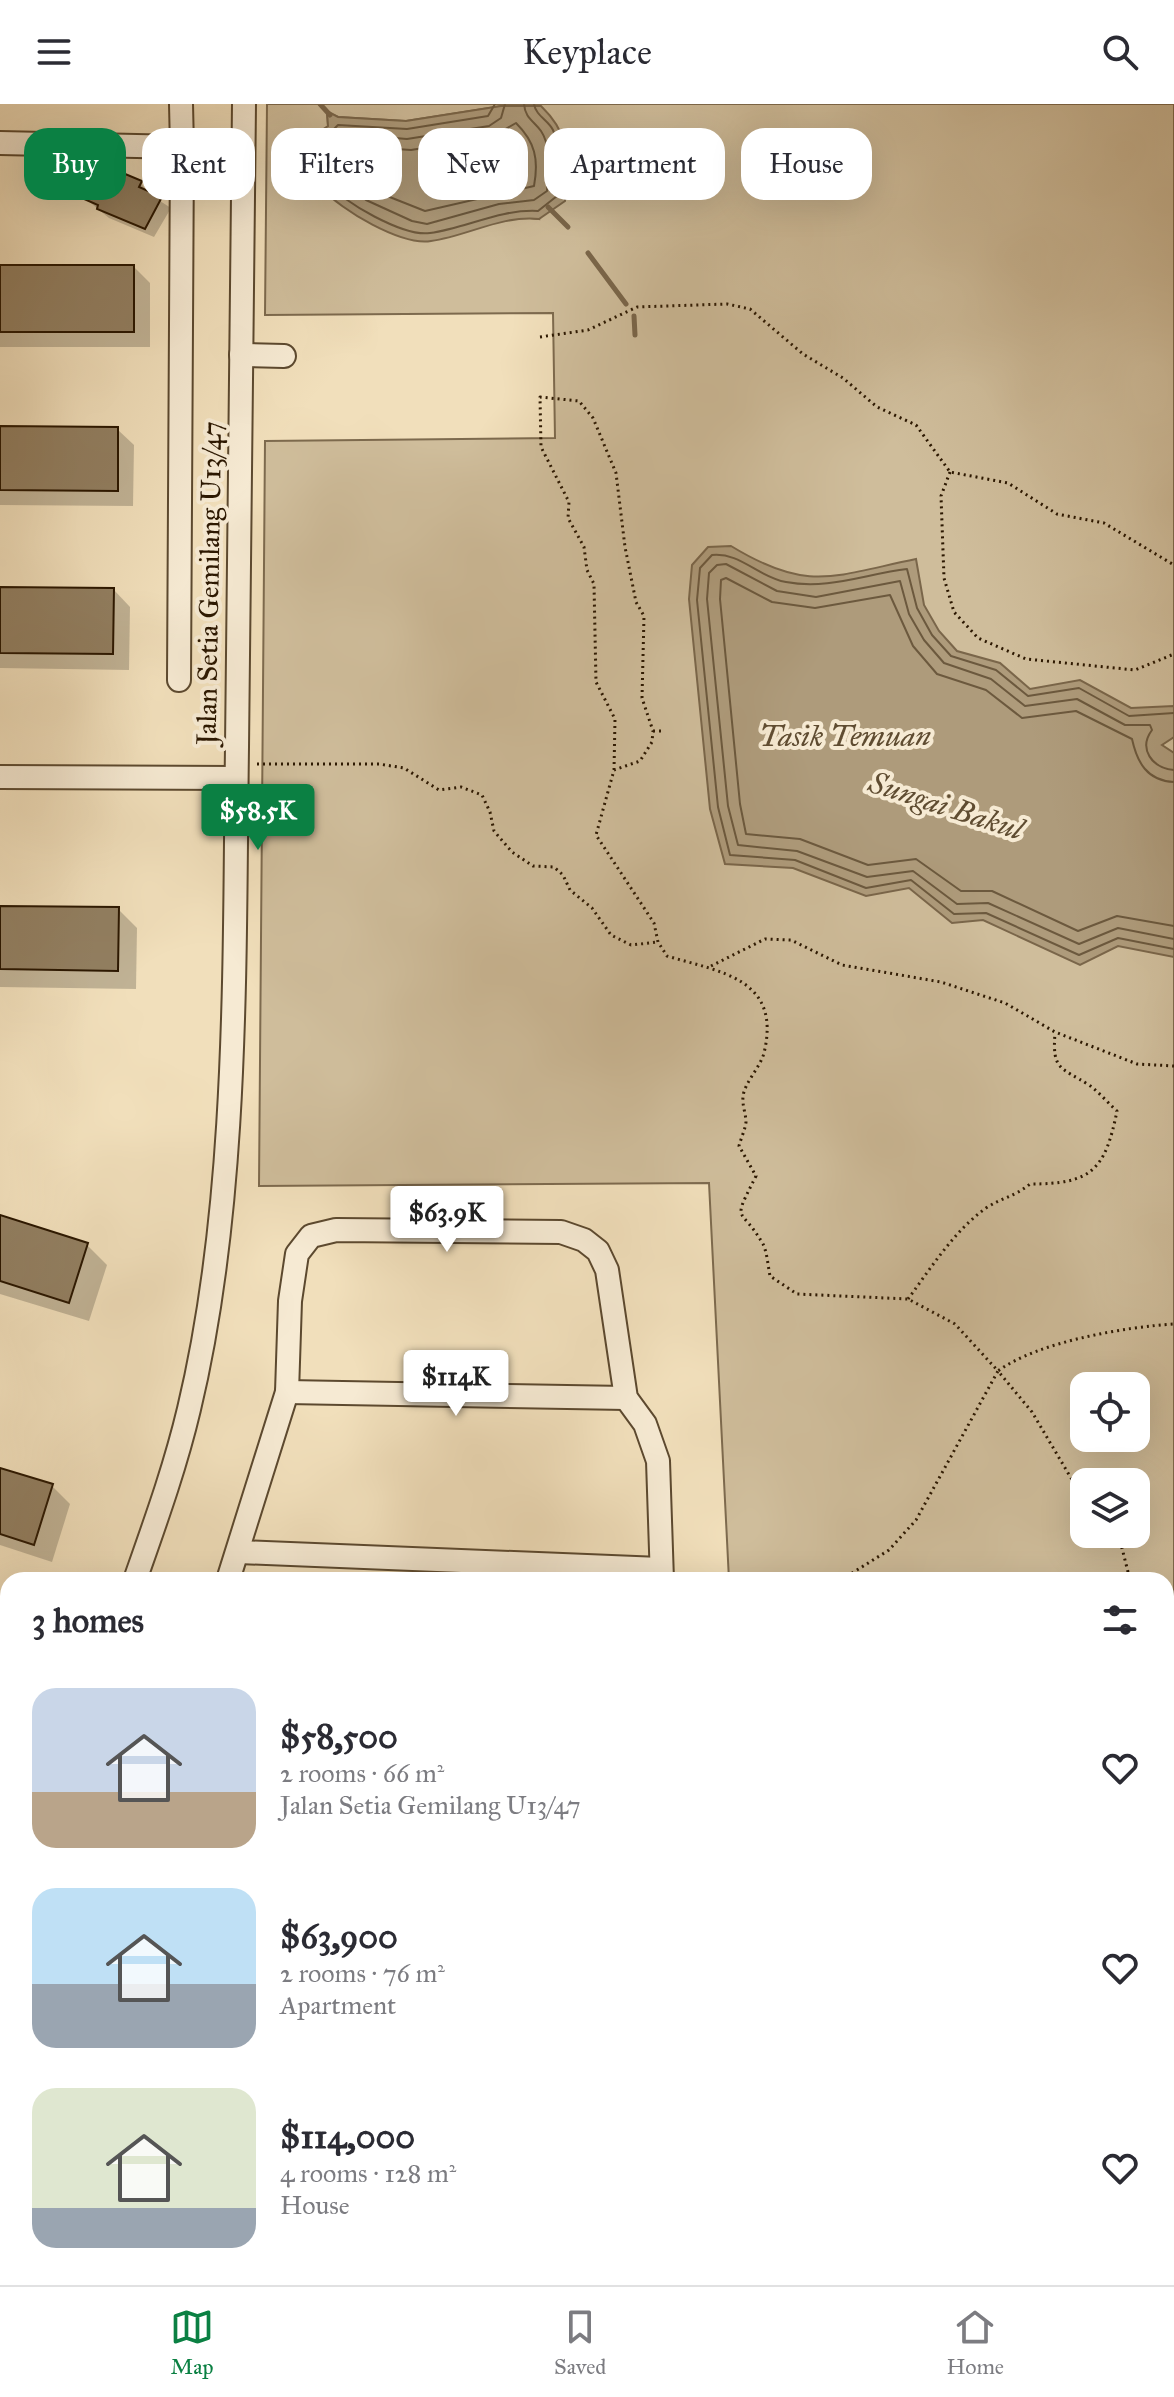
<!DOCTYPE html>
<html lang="en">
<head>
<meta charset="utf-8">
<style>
	body { margin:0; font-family:"IM FELL Great Primer",serif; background:#f2f2f3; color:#2b2b33; height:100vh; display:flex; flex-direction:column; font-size:30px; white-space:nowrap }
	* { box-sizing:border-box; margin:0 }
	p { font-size:26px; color:#7c7c81 }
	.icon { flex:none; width:44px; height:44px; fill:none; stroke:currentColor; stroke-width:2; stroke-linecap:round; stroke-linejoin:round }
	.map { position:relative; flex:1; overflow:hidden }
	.panel { position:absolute; left:0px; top:1468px; width:1174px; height:714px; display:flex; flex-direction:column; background:#fff; border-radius:24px 24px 0 0; box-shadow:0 8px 32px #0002 }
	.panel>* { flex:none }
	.hud { position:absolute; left:24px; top:24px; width:1126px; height:72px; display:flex; gap:16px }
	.buttons { position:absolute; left:1070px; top:1268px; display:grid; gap:16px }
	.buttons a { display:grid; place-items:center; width:80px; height:80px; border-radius:16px; background:#fff; box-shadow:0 8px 32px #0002; font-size:40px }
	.price { position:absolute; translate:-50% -68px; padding:0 18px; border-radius:8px; background:#fff; color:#222; font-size:26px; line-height:52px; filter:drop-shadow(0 2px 4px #0008) }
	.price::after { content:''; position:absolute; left:50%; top:48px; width:24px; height:18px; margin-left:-12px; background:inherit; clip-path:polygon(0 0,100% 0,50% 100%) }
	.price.selected { background:#0b8043; color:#fff }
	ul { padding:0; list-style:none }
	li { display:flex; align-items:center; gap:24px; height:200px; padding:0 32px }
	li span { display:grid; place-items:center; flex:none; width:224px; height:160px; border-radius:24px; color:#555 }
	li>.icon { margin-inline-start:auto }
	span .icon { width:96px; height:96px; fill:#fffc; stroke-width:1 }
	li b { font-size:34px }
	h2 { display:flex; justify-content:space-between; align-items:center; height:96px; padding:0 32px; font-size:34px }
	.chip { padding:0 28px; border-radius:24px; background:#fff; box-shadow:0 8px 32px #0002; font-size:28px; line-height:72px }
	.chip.selected { background:#0b8043; color:#fff }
	header { display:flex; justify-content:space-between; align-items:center; height:104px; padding:0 32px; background:#fff; font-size:36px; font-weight:600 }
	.menu { display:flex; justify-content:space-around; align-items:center; height:112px; border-top:2px solid #e1e1e2; background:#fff; font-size:22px; color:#7c7c81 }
	.menu a { display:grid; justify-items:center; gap:4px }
	.menu .selected { color:#0b8043 }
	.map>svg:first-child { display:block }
</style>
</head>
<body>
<header><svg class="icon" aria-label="menu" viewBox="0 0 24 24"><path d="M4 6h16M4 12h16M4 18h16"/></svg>Keyplace<svg class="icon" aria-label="search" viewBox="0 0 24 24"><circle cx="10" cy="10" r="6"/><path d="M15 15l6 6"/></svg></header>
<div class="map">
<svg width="1174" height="2181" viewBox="0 0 1174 2181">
	<rect width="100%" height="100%" fill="#f1dfbb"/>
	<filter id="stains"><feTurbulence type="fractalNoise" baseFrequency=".0025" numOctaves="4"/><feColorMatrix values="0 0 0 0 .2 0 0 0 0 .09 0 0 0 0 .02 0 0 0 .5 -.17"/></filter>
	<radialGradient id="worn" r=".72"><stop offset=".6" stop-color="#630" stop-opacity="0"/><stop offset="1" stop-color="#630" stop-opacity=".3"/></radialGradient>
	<!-- green -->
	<path fill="#cfbd9b" stroke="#7d6a4e" stroke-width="2" fill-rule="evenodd" d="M267 0H1174V2181H736V2174H1166V1476H729L709 1079 259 1082 265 337 555 334 553 209 265 211ZM501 2 539 115 522 113 502 117 328 22 327 8 338 13 406 17ZM1084 1282H1136V1334H1084ZM1084 1378H1136V1430H1084Z"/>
	<!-- water -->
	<g fill="#ae9b7b" stroke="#7a664a" stroke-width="2">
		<path d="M501 2H541C573 33 567 55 565 97L539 115C501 111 468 132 431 137 402 142 340 106 322 84 315 75 312 59 308 49L319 28 328 22 327 7 338 13 406 17Z"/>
		<path d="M731 442C808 489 833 472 916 455L924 501 939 527 957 547 1000 559 1030 585 1080 576 1131 604 1174 602V633L1162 641 1174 649V853L1118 842 1080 861 983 816 952 819 909 784 866 792 793 764 725 760 710 705 689 495 692 461 708 443Z"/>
	</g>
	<!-- shadow -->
	<g fill="#0003">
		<path d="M140 78 149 90 171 104 154 133 109 114 86 95Z"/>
		<path d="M0 163H134L150 179V243H0Z"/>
		<path d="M0 324 117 325 134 341 133 402 0 401Z"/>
		<path d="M0 485 114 486 130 503 129 566 0 564Z"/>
		<path d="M0 804 118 805 137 824 136 885 0 883Z"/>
		<path d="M0 1114 87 1141 107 1161 89 1217 0 1190Z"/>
		<path d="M0 1366 52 1382 70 1400 52 1458 0 1441Z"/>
		<path d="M472 2174H499V2181H479Z"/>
	</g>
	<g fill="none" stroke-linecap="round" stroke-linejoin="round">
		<!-- shore -->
		<g stroke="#6c593e" stroke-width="2">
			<path d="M495 0 488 12 407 25 338 21 325 34 318 49C319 57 322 71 327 78 342 98 404 133 430 129 467 124 499 105 538 107L557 92C558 70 562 47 553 26 548 16 536 12 534 0"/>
			<path d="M505 0 501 14 489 22 407 35 345 30 328 49 336 72 366 96 412 117 427 120 499 100 534 96 547 87C548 68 552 43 541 27 534 17 525 14 524 0"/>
			<path d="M516 19C535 38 539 55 534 82L425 107 372 86 346 65 341 52 352 42 411 46 492 33Z"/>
			<path d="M1174 609 1129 612 1079 584 1028 592 996 566 951 552 932 531 917 504 907 465C865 470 828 486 786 478 758 473 740 448 712 451L700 464 697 496 718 703 730 751 795 756 866 784 911 776 954 810 986 809 1079 851 1118 834 1174 845"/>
			<path d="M1174 666C1152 664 1138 645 1152 626L1150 621H1125L1077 595 1025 602 991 575 944 559 924 536 909 510 900 477 816 493 777 487 726 460 717 461 709 469 707 495 728 702 738 741 797 747 867 773 913 767 957 800 988 799 1079 840 1118 824 1174 835"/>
			<path d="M1174 678C1147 677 1137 658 1132 635L1076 607 1022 614 986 586 937 570 913 542 890 491 815 504 772 498 726 474 721 476 720 495 740 700 746 730 800 735 868 761 916 755 961 787H992L1078 827 1117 812 1174 822"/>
		</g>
		<!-- stream -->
		<g stroke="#7a664a" stroke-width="5">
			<path d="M320 0 330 11"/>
			<path d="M548 103 568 123"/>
			<path d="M588 149 626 200"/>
			<path d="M634 212 635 231"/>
		</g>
	</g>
	<!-- building -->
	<g fill="#927f61" stroke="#2b1700" stroke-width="2">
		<path d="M99 59 142 77 139 83 162 93 145 125 97 105 98 101 84 95Z"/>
		<rect x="0" y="161" width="134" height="67"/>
		<path d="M0 322 118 323V387L0 386Z"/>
		<path d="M0 483 114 484 113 550 0 549Z"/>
		<path d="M0 802 119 803 118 867 0 865Z"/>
		<path d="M0 1111 88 1139 69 1199 0 1177Z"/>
		<path d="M0 1364 53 1380 34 1441 0 1430Z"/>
	</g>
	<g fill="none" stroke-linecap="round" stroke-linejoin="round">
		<!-- minor casing -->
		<g stroke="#5c492f" stroke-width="26">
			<g id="minor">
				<path d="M181 0 182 43"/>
				<path d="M0 39 182 43 179 576"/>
				<path d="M241 251 284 252"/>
				<path d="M0 673 236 674"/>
				<path d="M287 1288 626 1294"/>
				<path d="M239 1448 660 1465"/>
				<path d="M135 1476C155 1419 175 1364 189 1305 239 1097 234 857 237 643 239 429 242 214 244 0"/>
				<path d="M228 1476 287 1288 290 1197 297 1150 311 1132 336 1126 561 1128 584 1136 598 1147 607 1166 626 1294 645 1320 658 1357 662 1476"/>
				<path d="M0 1811 8 1792"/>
				<path d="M0 1908 8 1911"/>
				<path d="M0 2018 8 1984"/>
				<path d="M0 2125 8 2130"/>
				<path d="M75 2174 86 2181"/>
				<path d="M417 2174 421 2181"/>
				<path d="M540 2174V2181"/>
				<path d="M383 2181 387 2174"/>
			</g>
		</g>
		<!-- path -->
		<g stroke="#2b1700" stroke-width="3" stroke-dasharray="2 4" stroke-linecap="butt">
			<path d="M540 233 588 226 637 203 727 200 750 205 803 250 843 274 877 303 916 321 950 368 1008 379 1057 410 1104 419 1174 461"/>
			<path d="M950 368 941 392 944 474 954 508 978 534 1026 555 1135 566 1174 550"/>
			<path d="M653 627H665"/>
			<path d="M257 660H379L404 664 439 686 461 683 482 691 490 708 494 727 512 748 533 762 554 763 563 771 570 786 592 804 611 831 631 841 658 838"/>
			<path d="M614 666 615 615 596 578 594 480 587 466 584 443 568 414 569 398 541 343 540 293 579 297 593 314 616 369 625 443 636 498 644 512 642 594 653 627 652 638 640 657 614 666 596 731 654 819 658 838 667 852C720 868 782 874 764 949 760 964 744 979 743 993 742 1001 746 1010 746 1018 745 1026 741 1034 739 1042L756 1072C731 1122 740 1100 763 1140 767 1148 768 1162 770 1172L797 1190 908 1195 955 1220 998 1267 916 1416 889 1446 841 1476"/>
			<path d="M711 862 765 835 791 836 842 861 941 878 1005 899 1055 928 1137 960 1174 962"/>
			<path d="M908 1195C931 1164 954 1127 986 1104 1001 1094 1014 1093 1030 1080 1091 1080 1105 1067 1117 1007 1108 999 1099 988 1089 981 1061 963 1052 967 1055 929"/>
			<path d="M1084 1396 1032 1308 998 1267C1037 1238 1125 1223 1174 1220"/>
			<path d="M1109 1430 1122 1444 1130 1476"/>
			<path d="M1166 1571 1174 1577"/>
			<path d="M1166 1921 1174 1918"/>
			<path d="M1166 2032 1174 2030"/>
			<path d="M1166 2113 1169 2105 1174 2104"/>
			<path d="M1166 2170 1169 2181"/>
			<path d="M865 2174V2181"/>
			<path d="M1112 2174 1113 2181"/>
		</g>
		<!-- minor -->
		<use href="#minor" stroke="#f6ead3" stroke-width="22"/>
	</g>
	<g text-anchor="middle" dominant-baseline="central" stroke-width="8" stroke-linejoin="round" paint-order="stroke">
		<!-- street labels -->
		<g font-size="28" fill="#2b1700" stroke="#f6ead3">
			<text transform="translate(209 479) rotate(-89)">Jalan Setia Gemilang U13/47</text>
		</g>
		<!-- water labels -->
		<g font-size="30" font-style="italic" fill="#5f4c31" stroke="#f6ead3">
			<text x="845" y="632">Tasik Temuan</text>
			<text transform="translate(946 702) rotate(18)">Sungai Bakul</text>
		</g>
	</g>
	<rect width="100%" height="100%" filter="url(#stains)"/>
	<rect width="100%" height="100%" fill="url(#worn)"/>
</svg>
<div class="buttons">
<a><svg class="icon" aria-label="locate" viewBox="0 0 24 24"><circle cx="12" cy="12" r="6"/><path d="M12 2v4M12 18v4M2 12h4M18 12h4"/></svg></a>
<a><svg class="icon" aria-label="layers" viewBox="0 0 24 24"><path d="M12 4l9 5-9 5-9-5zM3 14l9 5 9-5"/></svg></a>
</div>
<b class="price selected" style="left:258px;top:748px">$58.5K</b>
<b class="price" style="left:447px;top:1150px">$63.9K</b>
<b class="price" style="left:456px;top:1314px">$114K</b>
<div class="hud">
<a class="chip selected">Buy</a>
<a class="chip">Rent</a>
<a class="chip">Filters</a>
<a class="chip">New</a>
<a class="chip">Apartment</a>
<a class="chip">House</a>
</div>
<section class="panel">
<h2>3 homes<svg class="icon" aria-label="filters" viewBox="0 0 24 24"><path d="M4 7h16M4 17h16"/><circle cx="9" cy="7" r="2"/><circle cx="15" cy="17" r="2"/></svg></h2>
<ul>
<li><span style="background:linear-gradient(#c9d6e8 65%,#b9a48a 0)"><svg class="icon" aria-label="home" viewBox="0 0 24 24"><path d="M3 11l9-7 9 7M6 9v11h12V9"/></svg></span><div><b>$58,500</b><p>2 rooms · 66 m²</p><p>Jalan Setia Gemilang U13/47</p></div><svg class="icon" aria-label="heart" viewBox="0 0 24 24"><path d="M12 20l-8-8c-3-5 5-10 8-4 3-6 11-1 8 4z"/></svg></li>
<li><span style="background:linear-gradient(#bfe0f5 60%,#9aa5b1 0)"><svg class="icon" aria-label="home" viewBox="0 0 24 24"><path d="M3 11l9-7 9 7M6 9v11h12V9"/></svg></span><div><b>$63,900</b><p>2 rooms · 76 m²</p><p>Apartment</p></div><svg class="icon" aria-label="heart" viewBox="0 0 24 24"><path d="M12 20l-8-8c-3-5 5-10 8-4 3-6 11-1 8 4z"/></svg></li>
<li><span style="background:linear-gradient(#dfe7d0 75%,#9aa5b1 0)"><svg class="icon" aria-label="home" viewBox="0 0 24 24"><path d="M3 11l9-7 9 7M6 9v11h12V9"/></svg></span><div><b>$114,000</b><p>4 rooms · 128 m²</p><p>House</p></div><svg class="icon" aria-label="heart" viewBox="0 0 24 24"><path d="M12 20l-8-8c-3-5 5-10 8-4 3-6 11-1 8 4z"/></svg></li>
</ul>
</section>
</div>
<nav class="menu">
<a class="selected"><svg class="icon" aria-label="map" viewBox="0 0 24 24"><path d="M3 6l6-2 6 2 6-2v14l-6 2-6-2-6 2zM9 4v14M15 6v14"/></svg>Map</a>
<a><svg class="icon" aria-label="saved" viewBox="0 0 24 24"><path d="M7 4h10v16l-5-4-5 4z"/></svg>Saved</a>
<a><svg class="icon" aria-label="home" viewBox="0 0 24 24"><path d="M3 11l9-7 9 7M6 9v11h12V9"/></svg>Home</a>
</nav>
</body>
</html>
